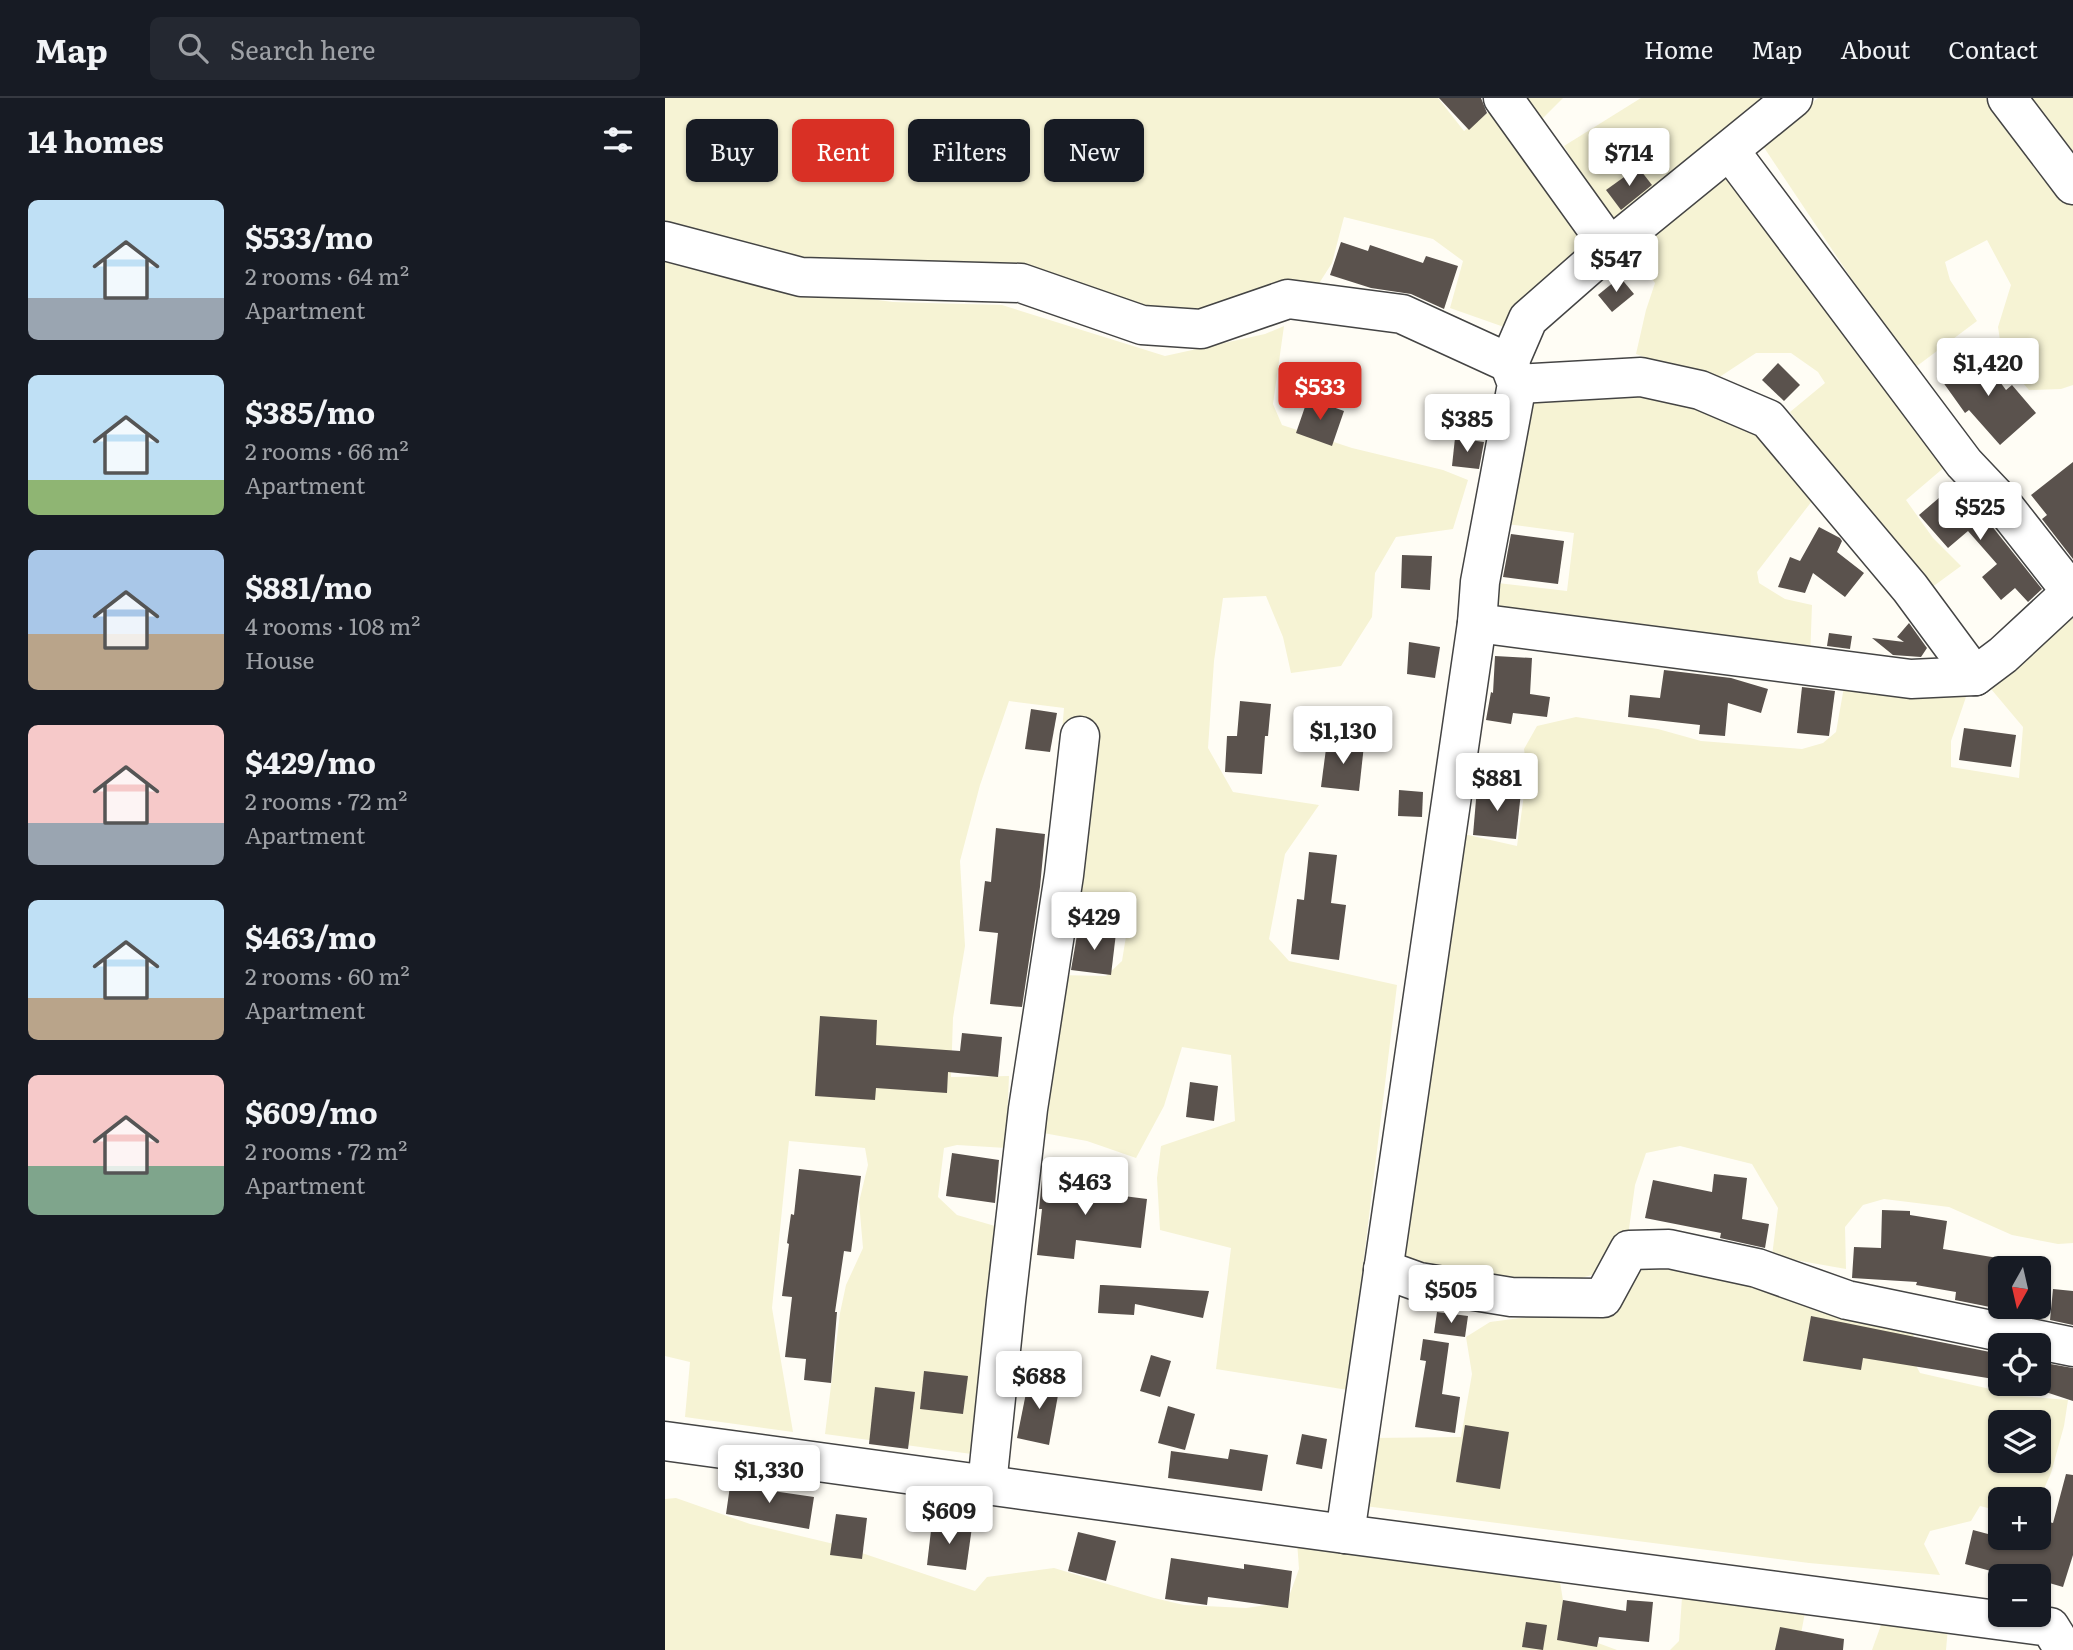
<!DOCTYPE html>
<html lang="en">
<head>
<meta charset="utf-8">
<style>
	body { margin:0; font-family:Literata,serif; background:#242831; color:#f1f3f6; height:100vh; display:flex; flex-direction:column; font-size:26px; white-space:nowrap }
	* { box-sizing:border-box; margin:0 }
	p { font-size:23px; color:#9ea1a6 }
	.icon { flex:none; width:38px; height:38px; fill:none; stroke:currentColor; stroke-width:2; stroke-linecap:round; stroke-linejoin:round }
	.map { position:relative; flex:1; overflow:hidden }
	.drawer { display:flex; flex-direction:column; background:#171b24; width:665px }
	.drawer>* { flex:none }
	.banner { position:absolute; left:21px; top:21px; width:665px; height:63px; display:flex; gap:14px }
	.needle { width:46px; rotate:188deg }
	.buttons { position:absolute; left:1323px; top:1158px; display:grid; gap:14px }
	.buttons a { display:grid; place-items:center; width:63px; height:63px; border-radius:10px; background:#171b24; box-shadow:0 2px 5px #0004; font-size:35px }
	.price { position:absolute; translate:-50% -60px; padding:0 16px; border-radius:7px; background:#fff; color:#222; font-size:23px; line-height:46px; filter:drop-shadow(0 2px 4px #0008) }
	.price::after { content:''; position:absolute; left:50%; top:42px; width:21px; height:16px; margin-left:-10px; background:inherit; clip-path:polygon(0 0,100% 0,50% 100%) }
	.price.active { background:#d93025; color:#fff }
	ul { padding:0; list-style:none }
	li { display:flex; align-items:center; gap:21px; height:175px; padding:0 28px }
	li span { display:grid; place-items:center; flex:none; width:196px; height:140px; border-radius:10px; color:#555 }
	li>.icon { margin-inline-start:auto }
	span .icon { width:84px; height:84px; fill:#fffc; stroke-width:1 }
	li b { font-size:30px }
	h2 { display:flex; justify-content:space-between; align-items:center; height:84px; padding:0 28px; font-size:30px }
	.chip { padding:0 24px; border-radius:10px; background:#171b24; box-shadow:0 2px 5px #0004; font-size:24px; line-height:63px }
	.chip.active { background:#d93025; color:#fff }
	header { display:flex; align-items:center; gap:42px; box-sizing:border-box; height:98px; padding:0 35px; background:#171b24; border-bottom:2px solid #363941 }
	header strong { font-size:33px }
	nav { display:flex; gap:38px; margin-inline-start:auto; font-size:24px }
	.search { width:490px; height:63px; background:#242831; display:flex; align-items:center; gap:18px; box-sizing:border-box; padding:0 24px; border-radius:10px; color:#9ea1a6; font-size:26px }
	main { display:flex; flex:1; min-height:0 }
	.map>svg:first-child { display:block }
</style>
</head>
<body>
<header>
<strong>Map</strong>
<div class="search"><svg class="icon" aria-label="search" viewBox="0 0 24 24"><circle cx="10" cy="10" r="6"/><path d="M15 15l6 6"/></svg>Search here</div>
<nav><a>Home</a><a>Map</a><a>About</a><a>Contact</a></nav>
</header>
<main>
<section class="drawer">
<h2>14 homes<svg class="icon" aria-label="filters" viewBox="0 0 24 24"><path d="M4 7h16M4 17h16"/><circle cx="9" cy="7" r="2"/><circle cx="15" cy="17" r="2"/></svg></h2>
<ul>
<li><span style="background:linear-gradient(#bfe0f5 70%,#9aa5b1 0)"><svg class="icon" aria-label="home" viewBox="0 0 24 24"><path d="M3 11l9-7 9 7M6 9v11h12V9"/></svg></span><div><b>$533/mo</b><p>2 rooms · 64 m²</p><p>Apartment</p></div></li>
<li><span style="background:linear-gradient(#bfe0f5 75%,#8fb573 0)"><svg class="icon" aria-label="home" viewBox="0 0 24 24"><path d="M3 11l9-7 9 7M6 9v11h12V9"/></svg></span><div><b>$385/mo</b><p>2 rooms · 66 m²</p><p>Apartment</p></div></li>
<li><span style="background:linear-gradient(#a9c7e8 60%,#b9a48a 0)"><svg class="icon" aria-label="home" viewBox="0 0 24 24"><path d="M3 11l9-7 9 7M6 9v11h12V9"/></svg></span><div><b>$881/mo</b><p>4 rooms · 108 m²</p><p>House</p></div></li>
<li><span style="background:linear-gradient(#f6c9c9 70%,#9aa5b1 0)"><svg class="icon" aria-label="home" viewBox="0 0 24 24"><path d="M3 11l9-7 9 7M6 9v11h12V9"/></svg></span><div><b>$429/mo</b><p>2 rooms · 72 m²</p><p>Apartment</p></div></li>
<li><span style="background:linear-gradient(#bfe0f5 70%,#b9a48a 0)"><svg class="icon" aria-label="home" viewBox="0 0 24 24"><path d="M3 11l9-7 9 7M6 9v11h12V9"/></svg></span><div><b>$463/mo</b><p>2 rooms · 60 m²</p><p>Apartment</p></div></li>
<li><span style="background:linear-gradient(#f6c9c9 65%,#7fa58c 0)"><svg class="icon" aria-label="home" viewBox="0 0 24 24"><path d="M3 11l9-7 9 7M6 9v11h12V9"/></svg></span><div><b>$609/mo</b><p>2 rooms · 72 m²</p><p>Apartment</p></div></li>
</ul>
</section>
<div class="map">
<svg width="1408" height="1552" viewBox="0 0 1408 1552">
	<rect width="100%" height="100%" fill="#fffdf5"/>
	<!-- farmland -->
	<g fill="#f6f3d4" fill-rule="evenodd">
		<path d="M0 0H773L799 33 829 10 931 150 839 229 785 210 798 163 768 141 679 119 667 165 653 187 526 216 138 164 0 130Z"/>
		<path d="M856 0H898L875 23Z"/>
		<path d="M976 0H1112L950 134 899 48Z"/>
		<path d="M1153 0H1408V287L1396 291 1364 292 1338 263 1333 229 1346 187 1322 142 1280 164 1285 182 1312 223 1252 268 1234 252 1096 45Z"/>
		<path d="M1060 71 1289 361 1241 402 1268 440 1296 468 1259 495 1125 314 1160 285 1153 274 1126 255H1091L1056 278H1029L971 256 981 212 990 185 960 144Z"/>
		<path d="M0 156 98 187 228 204 337 207 500 258 600 236 619 228 608 306 617 327 687 350 778 372 803 382 788 431 731 439 710 475 707 519 676 568 626 575 618 539 601 498 558 500 549 563 543 650 568 694 654 707 620 756 604 841 624 863 732 887 683 1292 551 1271 566 1150 495 1132 492 1080 496 1048 570 1023 566 957 517 949 499 1008 471 1060 422 1043 351 1030 392 877 441 878 457 863 463 826 451 804 383 797 399 610 344 603 315 687 295 763 300 848 288 920 286 979 344 978 341 1050 292 1047 279 1050 273 1099 292 1117 330 1128 314 1357 160 1336 175 1215 181 1187 198 1150 194 1104 203 1067 200 1050 124 1043 107 1210 128 1334 20 1319 25 1264 0 1258Z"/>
		<path d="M904 276 1067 320 1109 348 1154 394 1092 474 1094 485 1120 501 1147 507 1145 561 809 513 815 483 902 493 909 435 842 426 856 277Z"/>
		<path d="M1408 515V1145L1393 1146 1347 1137 1284 1109 1219 1101 1198 1107 1180 1129 1181 1171 1107 1158 1113 1110 1087 1066 1015 1048 981 1055 970 1087 963 1138 931 1176 881 1189 751 1171 733 1148 781 732 852 748 862 674 859 651 872 628 911 619 993 631 1036 643 1137 651 1158 645 1171 634 1179 589 1258 593 1301 599 1286 643V669L1354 680 1358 629 1321 585Z"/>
		<path d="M981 1159 1249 1213 1248 1262 1255 1275 1356 1298 1403 1302 1399 1328 1386 1375 1374 1402H1335V1413L1315 1408 1306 1423 1265 1433 1259 1446 1275 1477 1144 1465 692 1407 706 1340 796 1339 807 1276 801 1239 825 1224 932 1210ZM1335 1325H1374V1363H1335Z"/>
		<path d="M11 1400 85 1426 173 1447 310 1493 322 1479 389 1470 489 1500 519 1507 581 1510 622 1504 634 1471 631 1429 892 1465 903 1534 952 1552H0V1401Z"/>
		<path d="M1018 1485 1141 1509 1133 1552H1005L1014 1543Z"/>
		<path d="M1219 1519 1283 1529 1281 1552H1207Z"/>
	</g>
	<!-- building -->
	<g fill="#5a524d">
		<path d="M774 0H816L822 15 804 32Z"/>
		<path d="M973 69 987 87 956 112 941 92Z"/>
		<path d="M676 144 703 153 705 147 758 165 761 158 793 168 779 211 746 196 706 190 665 177Z"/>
		<path d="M955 179 969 196 947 214 933 197Z"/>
		<path d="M1312 253 1341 292 1347 287 1371 315 1335 347 1304 312 1300 315 1275 280Z"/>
		<path d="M1113 265 1135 287 1119 303 1097 282Z"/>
		<path d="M643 300 679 313 667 348 631 335Z"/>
		<path d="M790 340 819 344 814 371 787 368Z"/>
		<path d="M1408 364V461L1377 421 1382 417 1366 397Z"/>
		<path d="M1289 387 1318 417 1377 491 1363 504 1350 490 1336 502 1317 479 1332 466 1303 433 1283 450 1254 417Z"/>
		<path d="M1154 429 1175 440 1177 443 1172 454 1199 475 1180 499 1148 475 1140 495 1113 489 1125 459 1135 463Z"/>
		<path d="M846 436 899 443 893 486 838 479Z"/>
		<path d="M737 457 767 458 765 492 736 490Z"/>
		<path d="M1244 525 1262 550 1256 559 1228 557 1207 540 1239 544 1232 539Z"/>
		<path d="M1164 535 1187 538 1185 551 1162 548Z"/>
		<path d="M744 544 775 549 770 580 742 576Z"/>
		<path d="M830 558 867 560 865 596 885 599 882 619 848 615 846 626 821 622 826 594 828 595Z"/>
		<path d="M999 572 1066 580 1103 591 1096 615 1063 605 1060 638 1034 636 1035 627 963 619 965 597 995 600Z"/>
		<path d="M1137 589 1170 593 1164 638 1132 635Z"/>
		<path d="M575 603 606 606 603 638H600L597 676 560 674 562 638H572Z"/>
		<path d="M366 611 392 615 385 654 360 651Z"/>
		<path d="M1299 630 1351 637 1346 669 1294 662Z"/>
		<path d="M662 643 699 647 694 693 656 689Z"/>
		<path d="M812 690 856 694 851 741 808 737Z"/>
		<path d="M734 692 758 694 757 719 733 718Z"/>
		<path d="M331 730 380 736 375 789 357 909 325 906 333 835 314 833 320 783 326 784Z"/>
		<path d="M644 754 672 757 666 805 681 807 674 862 626 856 632 801 639 802Z"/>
		<path d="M413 831 451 835 446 877 406 872Z"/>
		<path d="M155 918 212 922 211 947 295 953 297 935 337 939 333 979 283 974 282 995 211 990 210 1002 150 998Z"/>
		<path d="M525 984 553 988 549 1023 521 1019Z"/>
		<path d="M287 1055 334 1062 330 1105 281 1098Z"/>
		<path d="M134 1071 196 1078 186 1154 179 1153 170 1214H172L166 1285 139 1282 141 1261 120 1259 127 1199 117 1198 124 1146 122 1145 126 1116 129 1117Z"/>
		<path d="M378 1072 413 1074 412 1092 482 1101 476 1150 411 1142 409 1161 372 1157 377 1111H374Z"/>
		<path d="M1049 1076 1082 1080 1077 1121 1104 1126 1100 1150 1055 1140 1056 1135 980 1120 988 1082 1047 1094Z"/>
		<path d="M1217 1112 1245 1113V1117L1282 1123 1278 1151 1333 1160 1325 1209 1290 1202 1291 1194 1251 1187 1252 1184 1187 1180 1189 1149 1216 1150Z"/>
		<path d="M435 1187H438L544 1193 538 1220 470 1206 469 1217 433 1215Z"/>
		<path d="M1388 1191 1408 1193V1227L1385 1222Z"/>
		<path d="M772 1214 803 1218 800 1239 769 1235Z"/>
		<path d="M1146 1218 1335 1256V1282L1198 1260 1196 1272 1138 1263Z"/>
		<path d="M758 1241 784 1245 777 1296 795 1299 790 1335 750 1329 761 1263 755 1262Z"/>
		<path d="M486 1257 506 1263 495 1299 475 1293Z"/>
		<path d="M1374 1264 1408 1270V1303L1356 1286H1374Z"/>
		<path d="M259 1273 303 1278 298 1316 255 1311Z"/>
		<path d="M364 1280 395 1286 384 1347 352 1340Z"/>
		<path d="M210 1289 250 1294 243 1351 204 1346Z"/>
		<path d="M503 1308 530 1316 520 1352 493 1345Z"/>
		<path d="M800 1327 844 1334 835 1391 791 1384Z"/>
		<path d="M637 1336 662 1341 657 1371 631 1366Z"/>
		<path d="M565 1351 603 1357 597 1393 503 1380 506 1353 563 1361Z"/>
		<path d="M1401 1376 1408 1377V1457L1398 1489 1374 1482V1479H1348L1300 1466 1308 1432 1376 1450 1384 1424 1388 1425Z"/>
		<path d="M66 1381 102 1386 101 1392 149 1399 144 1431 61 1416Z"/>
		<path d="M171 1416 202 1420 197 1461 165 1457Z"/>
		<path d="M267 1424 307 1429 301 1472 262 1467Z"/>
		<path d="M413 1434 451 1443 441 1483 403 1473Z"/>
		<path d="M506 1460 579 1471V1466L627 1473 623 1510 543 1499 542 1507 500 1501Z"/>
		<path d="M898 1502 961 1513 962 1502 988 1504 984 1544 934 1539 932 1549 892 1542Z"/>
		<path d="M861 1524 882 1527 878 1552 857 1549Z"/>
		<path d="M1115 1529 1179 1541 1178 1552H1110Z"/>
	</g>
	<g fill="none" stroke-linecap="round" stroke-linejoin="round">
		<!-- minor casing -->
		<g stroke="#444" stroke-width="41">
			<g id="minor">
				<path d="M838 0 945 149"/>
				<path d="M1342 0 1408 87"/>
				<path d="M1065 53 1299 365 1335 403 1408 496"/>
				<path d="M0 143 136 179 356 185 477 227 536 231 623 201 737 216 844 265 863 221 945 149 1128 0"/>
				<path d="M852 286 976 279 1035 292 1103 321 1245 490 1310 578"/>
				<path d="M812 525 1246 581 1310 578 1338 557 1406 494"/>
				<path d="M718 1171 754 1184 846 1199 938 1200 964 1152 1004 1151 1092 1170 1182 1202 1408 1249"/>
				<path d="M0 1343 680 1436 1385 1529 1398 1550"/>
				<path d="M322 1387 341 1203 363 1011 399 777 415 638"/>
				<path d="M680 1436 812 525 815 484 852 286 844 265"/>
			</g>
		</g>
		<!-- minor -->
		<use href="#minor" stroke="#fff" stroke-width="38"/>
	</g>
</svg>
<div class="buttons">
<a><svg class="needle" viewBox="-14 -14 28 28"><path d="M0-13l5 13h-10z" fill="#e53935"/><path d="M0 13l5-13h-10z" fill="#9ea1a6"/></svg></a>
<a><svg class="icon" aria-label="locate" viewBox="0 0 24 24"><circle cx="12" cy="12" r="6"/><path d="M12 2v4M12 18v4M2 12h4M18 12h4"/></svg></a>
<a><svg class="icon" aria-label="layers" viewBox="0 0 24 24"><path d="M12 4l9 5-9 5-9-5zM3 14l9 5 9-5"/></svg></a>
<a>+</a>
<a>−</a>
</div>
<b class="price" style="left:964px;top:90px">$714</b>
<b class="price" style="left:951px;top:196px">$547</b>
<b class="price" style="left:1323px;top:300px">$1,420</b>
<b class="price active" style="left:655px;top:324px">$533</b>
<b class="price" style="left:802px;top:356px">$385</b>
<b class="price" style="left:1315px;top:444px">$525</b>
<b class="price" style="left:678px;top:668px">$1,130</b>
<b class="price" style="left:832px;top:715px">$881</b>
<b class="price" style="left:429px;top:854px">$429</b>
<b class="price" style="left:420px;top:1119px">$463</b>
<b class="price" style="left:786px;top:1227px">$505</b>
<b class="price" style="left:374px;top:1313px">$688</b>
<b class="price" style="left:104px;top:1407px">$1,330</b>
<b class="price" style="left:284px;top:1448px">$609</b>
<div class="banner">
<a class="chip">Buy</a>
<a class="chip active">Rent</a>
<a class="chip">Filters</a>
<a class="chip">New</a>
</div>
</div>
</main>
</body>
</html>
